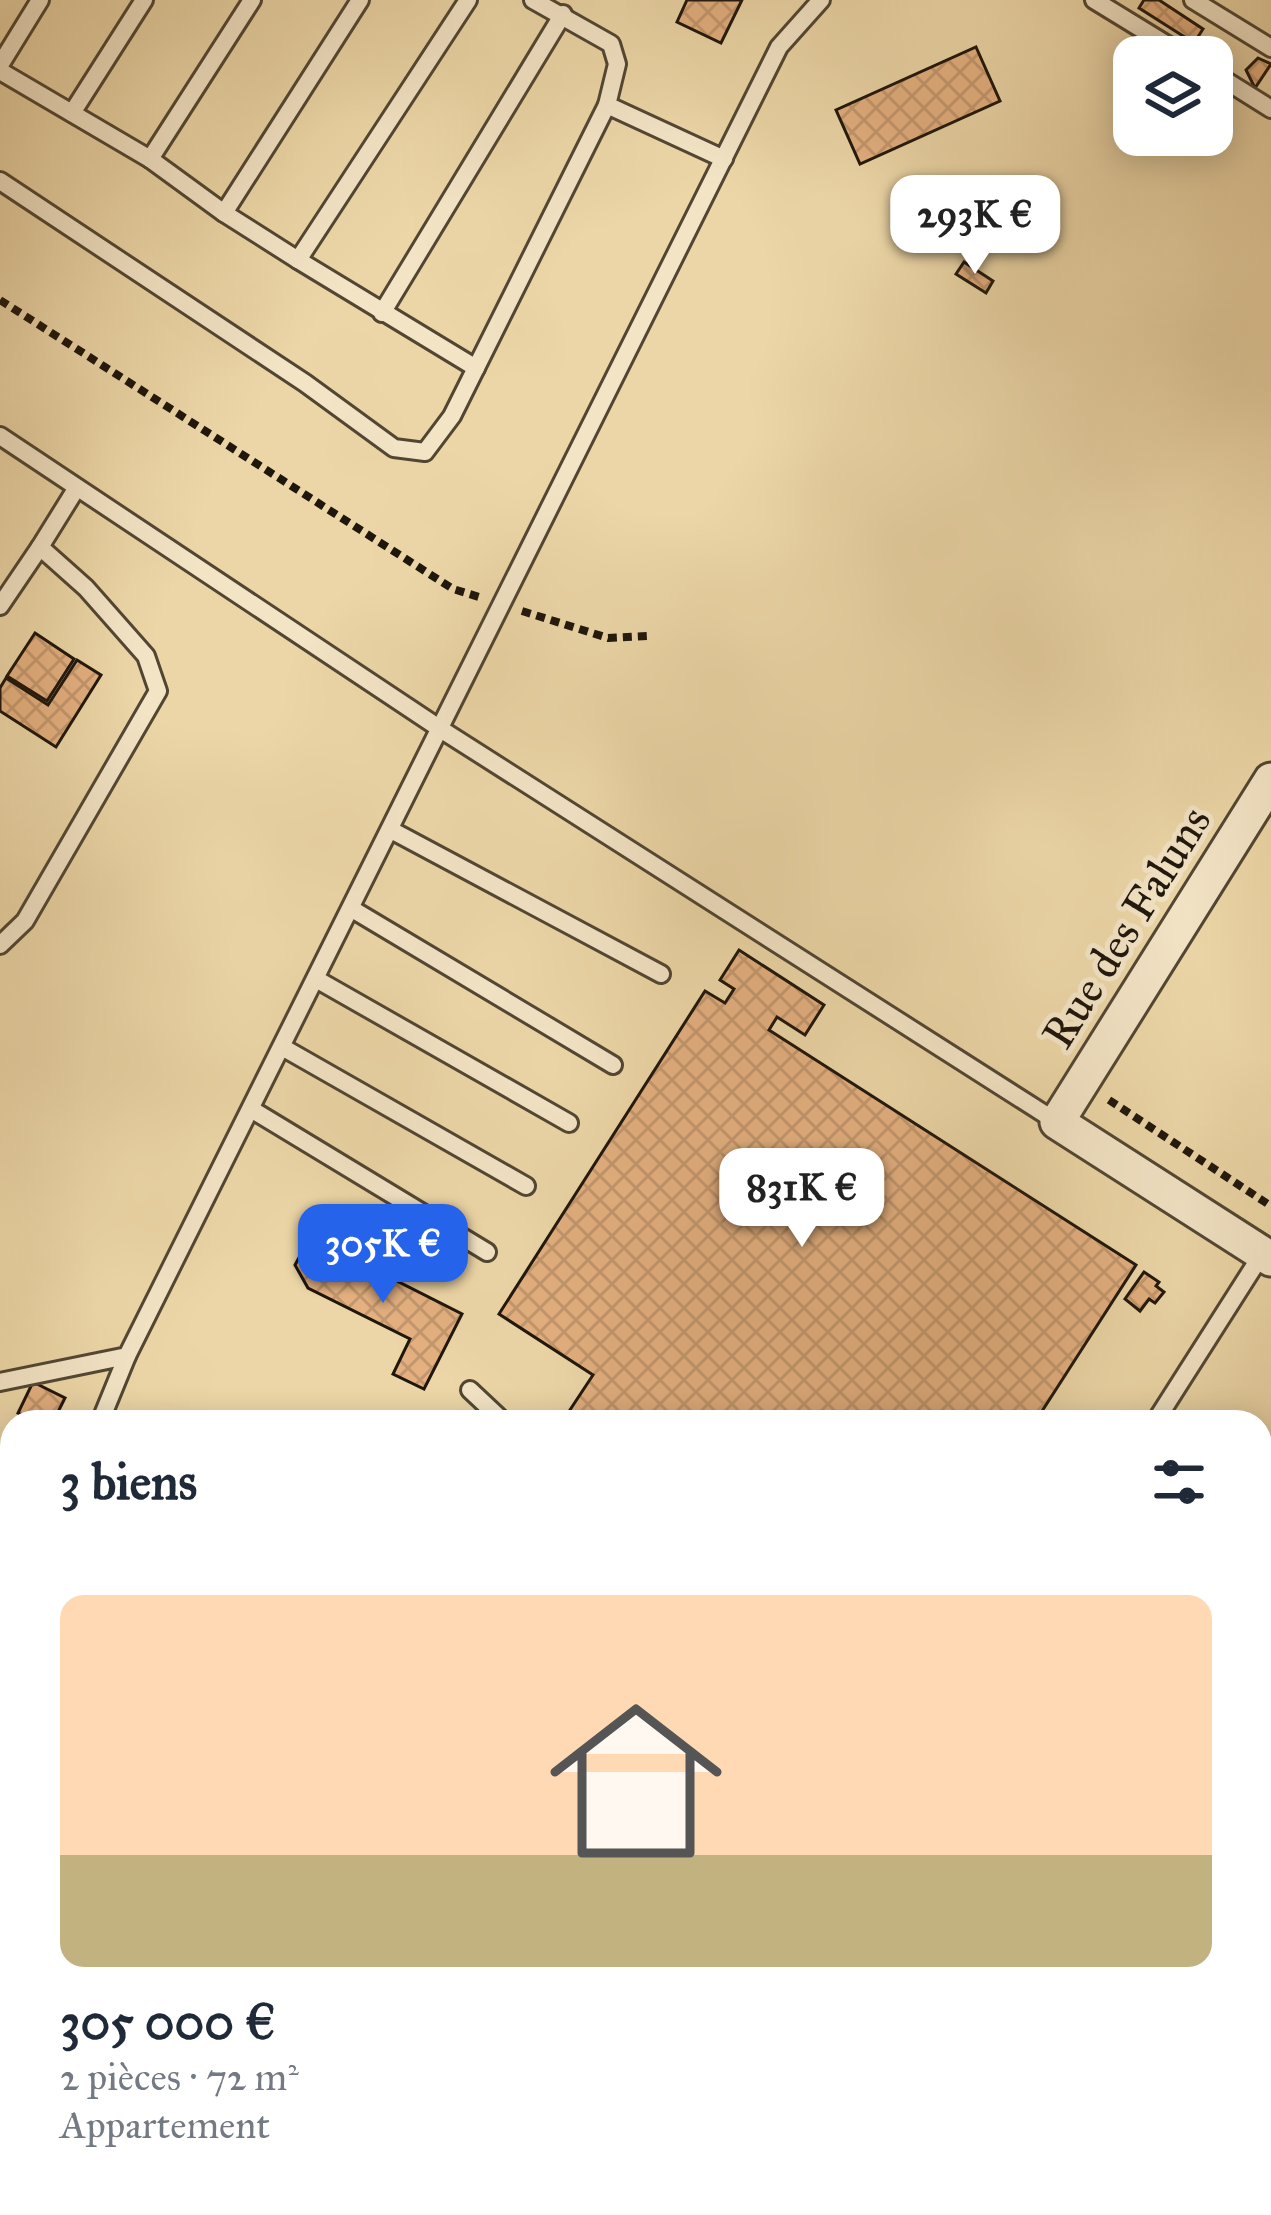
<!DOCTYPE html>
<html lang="fr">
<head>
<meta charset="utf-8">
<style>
	body { margin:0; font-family:"IM FELL Great Primer",serif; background:#f6f6f7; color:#1f2937; height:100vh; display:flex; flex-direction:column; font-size:45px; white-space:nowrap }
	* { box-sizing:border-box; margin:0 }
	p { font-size:39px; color:#747a83 }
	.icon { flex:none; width:66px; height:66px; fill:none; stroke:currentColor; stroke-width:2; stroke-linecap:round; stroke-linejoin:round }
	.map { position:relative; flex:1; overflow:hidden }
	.drawer { position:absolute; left:0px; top:1410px; width:1272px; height:807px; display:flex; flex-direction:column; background:#fff; border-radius:36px 36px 0 0; box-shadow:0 6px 30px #0003 }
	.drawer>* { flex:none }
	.tools { position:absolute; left:1113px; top:36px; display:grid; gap:24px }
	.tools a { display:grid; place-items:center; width:120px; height:120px; border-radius:24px; background:#fff; box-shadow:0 6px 30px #0003; font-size:60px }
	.price { position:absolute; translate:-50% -102px; padding:0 27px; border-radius:24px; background:#fff; color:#222; font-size:39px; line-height:78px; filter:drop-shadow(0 3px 6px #0008) }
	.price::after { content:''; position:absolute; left:50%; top:72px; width:36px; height:27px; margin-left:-18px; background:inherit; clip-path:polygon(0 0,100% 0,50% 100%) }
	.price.selected { background:#2563eb; color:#fff }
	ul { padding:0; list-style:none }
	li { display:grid; align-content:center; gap:24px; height:636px; padding:0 60px }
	li span { display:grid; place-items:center; height:372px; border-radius:24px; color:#555 }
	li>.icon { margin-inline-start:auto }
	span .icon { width:216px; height:216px; fill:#fffc; stroke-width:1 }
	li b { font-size:51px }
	h2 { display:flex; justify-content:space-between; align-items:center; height:144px; padding:0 60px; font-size:51px }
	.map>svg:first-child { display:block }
</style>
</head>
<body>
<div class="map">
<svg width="1271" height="2215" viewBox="0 0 1271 2215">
	<defs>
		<pattern id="building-cross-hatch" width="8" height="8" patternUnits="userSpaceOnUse" patternTransform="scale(3)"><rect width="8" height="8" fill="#e4b080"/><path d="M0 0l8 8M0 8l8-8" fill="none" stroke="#c3976d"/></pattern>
	</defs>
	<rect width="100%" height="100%" fill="#ecd6a7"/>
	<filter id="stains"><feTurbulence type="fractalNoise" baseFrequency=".00167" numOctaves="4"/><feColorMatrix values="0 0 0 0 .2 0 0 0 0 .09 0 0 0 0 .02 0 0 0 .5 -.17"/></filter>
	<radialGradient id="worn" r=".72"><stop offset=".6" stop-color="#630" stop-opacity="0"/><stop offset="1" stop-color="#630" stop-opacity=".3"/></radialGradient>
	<!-- building -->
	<g fill="url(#building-cross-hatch)" stroke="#1f160c" stroke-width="3">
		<path d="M687 0H742L721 43 677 22Z"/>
		<path d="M1144 0H1159L1203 29 1194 43 1139 8Z"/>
		<path d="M976 47 1000 101 860 164 836 110Z"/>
		<path d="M1258 58 1271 64 1255 88 1246 70Z"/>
		<path d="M964 262 993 281 986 293 956 274Z"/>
		<path d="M35 633 74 659 47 701 7 676Z"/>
		<path d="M77 660 101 675 56 747 0 711V688L6 678 48 705Z"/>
		<path d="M739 950 824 1005 805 1035 777 1017 769 1030 1136 1265 1035 1422H562L593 1375 499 1314 705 991 725 1003 734 989 720 980Z"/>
		<path d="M310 1237 462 1314 424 1389 393 1374 410 1339 308 1288 295 1265Z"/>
		<path d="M1144 1272 1159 1282 1156 1286 1164 1292 1155 1303 1149 1299 1140 1311 1125 1299Z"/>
		<path d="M33 1382 65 1398 53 1422H36L18 1413Z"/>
	</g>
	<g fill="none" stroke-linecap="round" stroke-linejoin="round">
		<!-- service casing -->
		<g stroke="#524633" stroke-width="22">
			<g id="service">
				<path d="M468 0 298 260 476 368"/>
				<path d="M533 0 611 44 617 64 607 105 724 159"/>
				<path d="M1094 0 1187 57"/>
				<path d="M1193 0 1271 48"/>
				<path d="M0 65 40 0"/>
				<path d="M0 71 150 159 252 0"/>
				<path d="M1212 72 1271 109"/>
				<path d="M72 113 144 0"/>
				<path d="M150 159 224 213 360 0"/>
				<path d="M0 181 305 383 394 448 425 452 452 416 607 105"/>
				<path d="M224 213 298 260"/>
				<path d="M382 313 563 14"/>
				<path d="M0 436 442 730 1057 1122"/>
				<path d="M0 606 40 547"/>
				<path d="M391 830 661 974"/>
				<path d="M352 909 613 1065"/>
				<path d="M0 945 25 921 158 691 146 656 86 588 40 547 76 489"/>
				<path d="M316 979 569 1123"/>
				<path d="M282 1047 526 1186"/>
				<path d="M251 1109 487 1252"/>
				<path d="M0 1382 127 1356 779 47 821 0"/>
				<path d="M470 1390 504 1422"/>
				<path d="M100 1422 127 1356"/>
				<path d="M1155 1422 1262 1254"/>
				<path d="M1260 1585 1271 1590"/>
			</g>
		</g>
		<!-- minor casing -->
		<g stroke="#524633" stroke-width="39">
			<path id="minor" d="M1271 780 1057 1122 1271 1259"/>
		</g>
		<!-- path -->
		<g stroke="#1f160c" stroke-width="8" stroke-dasharray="9 6" stroke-linecap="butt">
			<path d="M0 300 453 589 479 597"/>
			<path d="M522 611 608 638 648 636"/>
			<path d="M1109 1100 1271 1206"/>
			<path d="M680 2205 696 2215"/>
			<path d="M85 2215 93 2205"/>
			<path d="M999 2215 1006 2205"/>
		</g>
		<!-- service -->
		<use href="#service" stroke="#f3e4c6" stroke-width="16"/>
		<!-- minor -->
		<use href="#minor" stroke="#f3e4c6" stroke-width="33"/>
	</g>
	<g text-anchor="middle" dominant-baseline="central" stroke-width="10" stroke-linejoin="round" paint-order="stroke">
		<!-- street labels -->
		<g font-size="45" fill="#1f160c" stroke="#f3e4c6">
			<text transform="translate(1126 927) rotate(-58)">Rue des Faluns</text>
		</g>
	</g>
	<rect width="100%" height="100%" filter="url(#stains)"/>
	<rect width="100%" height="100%" fill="url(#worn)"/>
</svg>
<div class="tools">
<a><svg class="icon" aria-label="layers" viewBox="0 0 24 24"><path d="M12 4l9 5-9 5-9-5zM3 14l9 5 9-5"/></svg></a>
</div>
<b class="price" style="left:975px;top:277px">293K €</b>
<b class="price" style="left:802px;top:1250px">831K €</b>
<b class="price selected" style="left:383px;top:1306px">305K €</b>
<section class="drawer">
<h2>3 biens<svg class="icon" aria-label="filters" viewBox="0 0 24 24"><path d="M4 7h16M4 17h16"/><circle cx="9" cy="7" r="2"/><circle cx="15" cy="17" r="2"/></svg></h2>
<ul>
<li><span style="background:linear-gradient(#ffd9b3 70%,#c2b280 0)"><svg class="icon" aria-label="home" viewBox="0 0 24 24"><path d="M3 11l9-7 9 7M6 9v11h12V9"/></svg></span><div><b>305 000 €</b><p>2 pièces · 72 m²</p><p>Appartement</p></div></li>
</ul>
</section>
</div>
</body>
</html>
